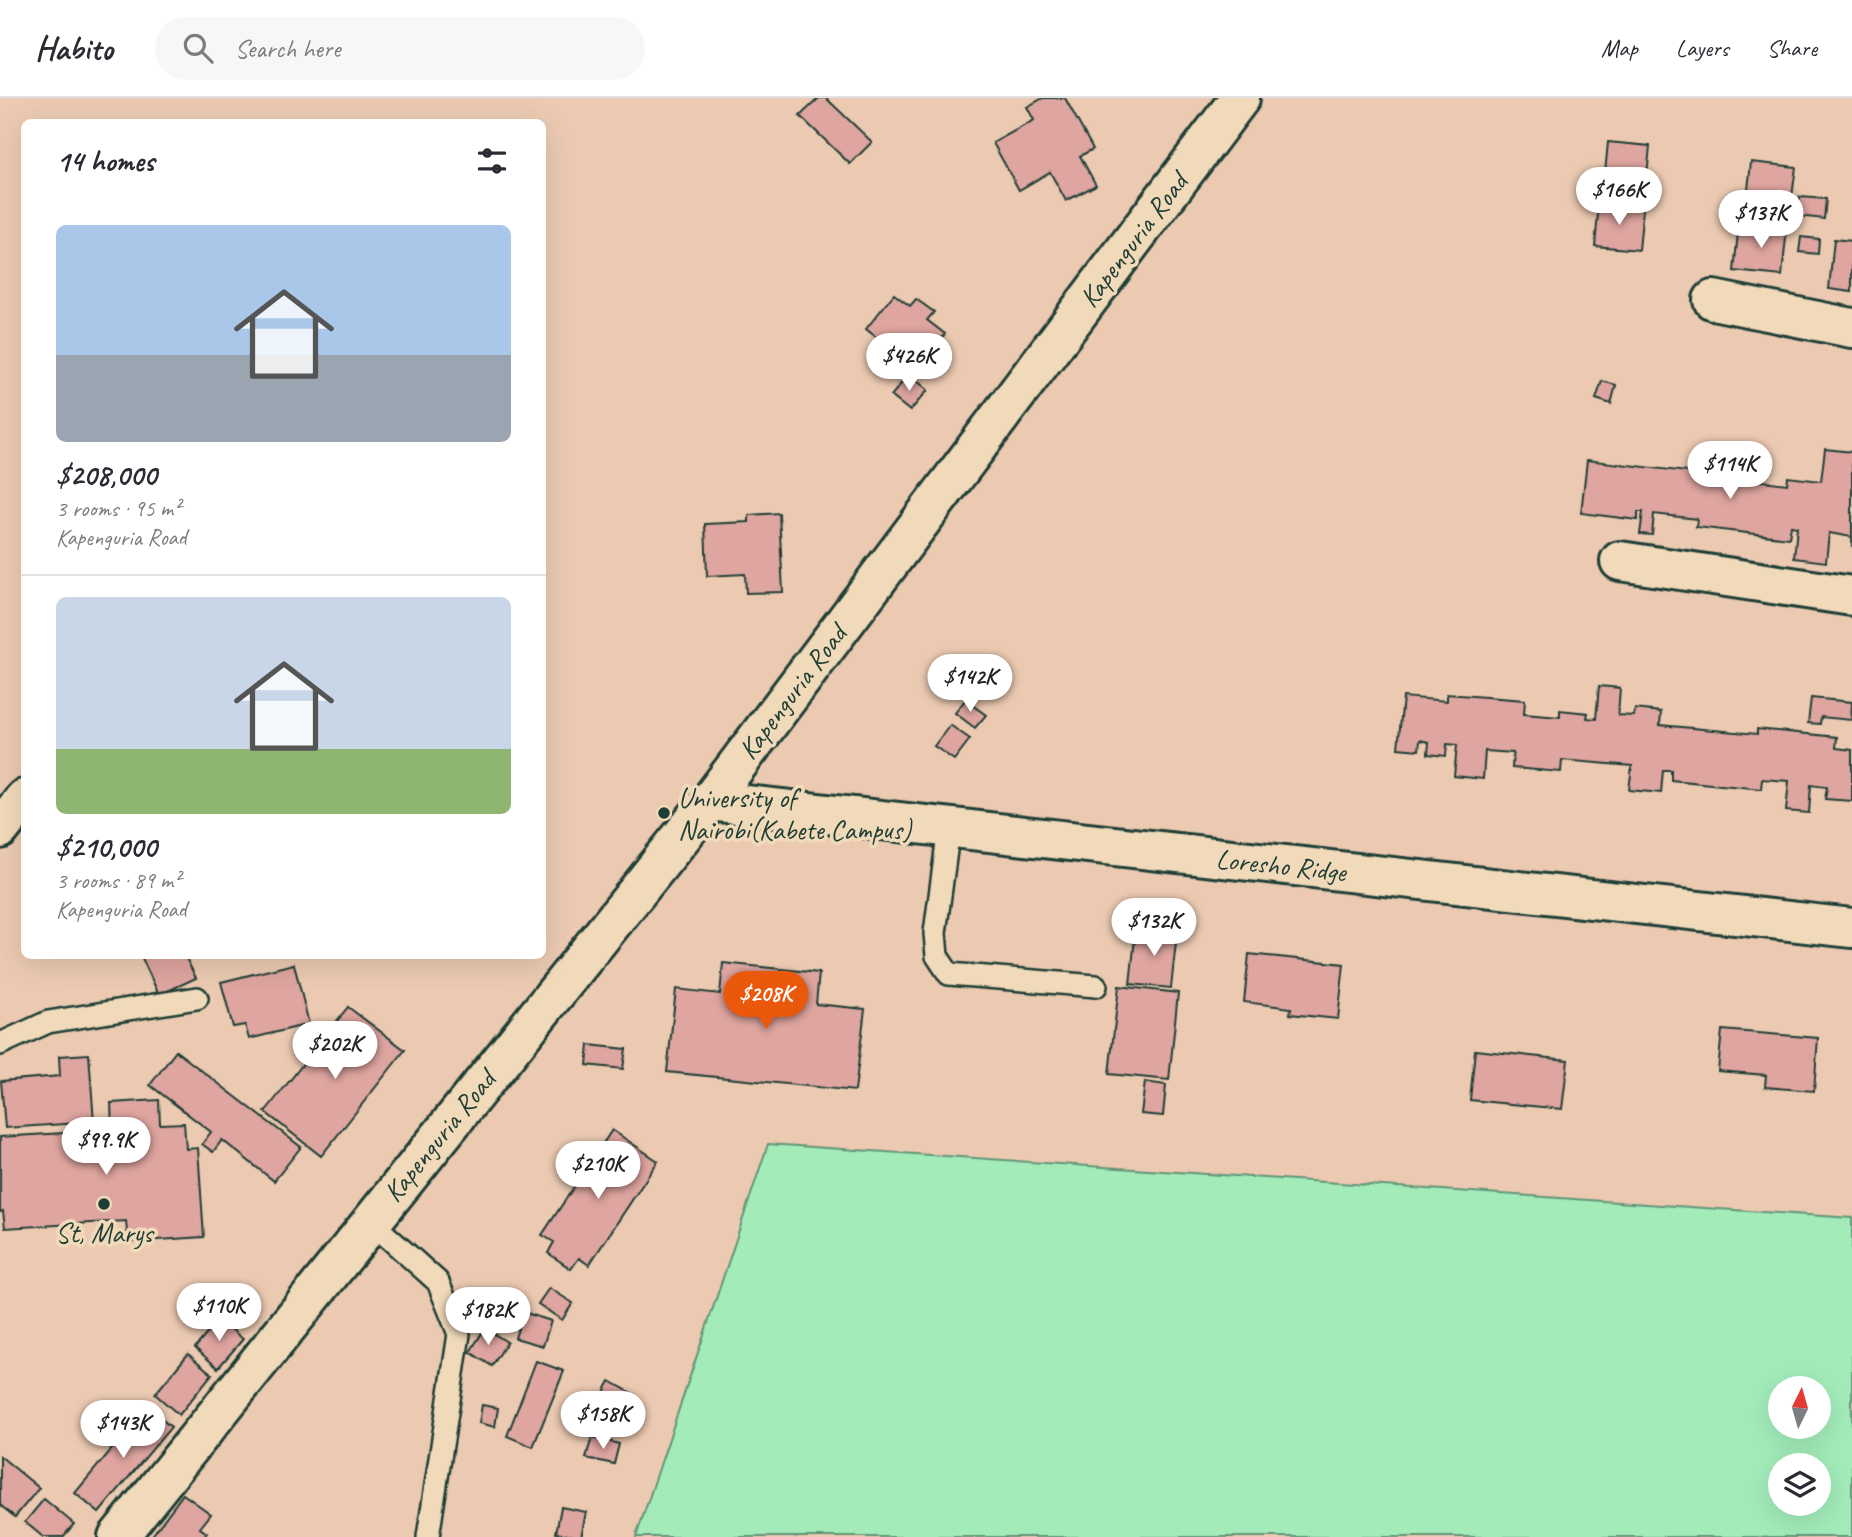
<!DOCTYPE html>
<html lang="en">
<head>
<meta charset="utf-8">
<style>
	body { margin:0; font-family:Caveat,sans-serif; background:#f7f7f7; color:#2b2b33; height:100vh; display:flex; flex-direction:column; font-size:26px; white-space:nowrap }
	* { box-sizing:border-box; margin:0 }
	p { font-size:23px; color:#7c7c81 }
	.icon { flex:none; width:38px; height:38px; fill:none; stroke:currentColor; stroke-width:2; stroke-linecap:round; stroke-linejoin:round }
	.map { position:relative; flex:1; overflow:hidden }
	.sheet { position:absolute; left:21px; top:21px; width:525px; height:840px; display:flex; flex-direction:column; background:#fff; border-radius:10px; box-shadow:0 7px 28px #0002 }
	.sheet>* { flex:none }
	.needle { width:46px; rotate:5deg }
	.controls { position:absolute; left:1768px; top:1278px; display:grid; gap:14px }
	.controls a { display:grid; place-items:center; width:63px; height:63px; border-radius:50%; background:#fff; box-shadow:0 7px 28px #0002; font-size:35px }
	.price { position:absolute; translate:-50% -60px; padding:0 16px; border-radius:24px; background:#fff; color:#222; font-size:23px; line-height:46px; filter:drop-shadow(0 2px 4px #0008) }
	.price::after { content:''; position:absolute; left:50%; top:42px; width:21px; height:16px; margin-left:-10px; background:inherit; clip-path:polygon(0 0,100% 0,50% 100%) }
	.price.active { background:#ea580c; color:#fff }
	ul { padding:0; list-style:none }
	li { display:grid; align-content:center; gap:14px; height:371px; padding:0 35px }
	li+li { border-top:2px solid #e1e1e2 }
	li span { display:grid; place-items:center; height:217px; border-radius:10px; color:#555 }
	li>.icon { margin-inline-start:auto }
	span .icon { width:126px; height:126px; fill:#fffc; stroke-width:1 }
	li b { font-size:30px }
	h2 { display:flex; justify-content:space-between; align-items:center; height:84px; padding:0 35px; font-size:30px }
	header { display:flex; align-items:center; gap:42px; box-sizing:border-box; height:98px; padding:0 35px; background:#fff; border-bottom:2px solid #e1e1e2 }
	header strong { font-size:33px }
	nav { display:flex; gap:38px; margin-inline-start:auto; font-size:24px }
	.search { width:490px; height:63px; background:#f7f7f7; display:flex; align-items:center; gap:18px; box-sizing:border-box; padding:0 24px; border-radius:38px; color:#7c7c81; font-size:26px }
	.map>svg:first-child { display:block }
</style>
</head>
<body>
<header>
<strong>Habito</strong>
<div class="search"><svg class="icon" aria-label="search" viewBox="0 0 24 24"><circle cx="10" cy="10" r="6"/><path d="M15 15l6 6"/></svg>Search here</div>
<nav><a>Map</a><a>Layers</a><a>Share</a></nav>
</header>
<div class="map">
<svg width="1852" height="1439" viewBox="0 0 1852 1439">
	<rect width="100%" height="100%" fill="#eccab2"/>
	<filter id="ink" filterUnits="userSpaceOnUse"><feTurbulence type="fractalNoise" baseFrequency=".0143" numOctaves="2"/><feDisplacementMap in="SourceGraphic" scale="14" xChannelSelector="R" yChannelSelector="G"/><feConvolveMatrix kernelMatrix="1 2 1 2 8 2 1 2 1" color-interpolation-filters="sRGB"/></filter>
	<g filter="url(#ink)">
		<!-- green -->
		<path fill="#a3ecba" stroke="#619477" stroke-width="2" fill-rule="evenodd" d="M768 1046 1852 1120V1439H636ZM1780 1290H1818V1328H1780ZM1780 1367H1818V1405H1780Z"/>
		<!-- building -->
		<g fill="#dfa5a0" stroke="#1f3d34" stroke-width="2">
			<path d="M819 0H826L872 44 850 66 800 18Z"/>
			<path d="M1043 0H1065L1093 51 1080 58 1096 87 1066 103 1050 74 1019 92 993 45 1034 22 1027 9Z"/>
			<path d="M1608 44 1650 48 1646 89 1604 85Z"/>
			<path d="M1751 64 1796 69 1790 114 1746 110Z"/>
			<path d="M1800 99 1826 101 1824 121 1798 118Z"/>
			<path d="M1599 105 1643 110 1639 152 1595 148Z"/>
			<path d="M1739 125 1787 130 1782 178 1734 173Z"/>
			<path d="M1801 139 1819 141 1818 156 1799 154Z"/>
			<path d="M1834 141 1852 143V194L1829 191Z"/>
			<path d="M894 196 910 208 916 201 934 214 927 222 945 236 917 271 866 231Z"/>
			<path d="M909 276 928 292 910 313 891 298Z"/>
			<path d="M1602 283 1616 287 1611 306 1596 301Z"/>
			<path d="M1825 351 1852 354V449V439L1829 435 1826 464 1794 460 1797 429 1791 428 1789 440 1696 429 1697 421 1654 416 1652 437 1640 436 1643 414H1638V422L1581 415 1587 362 1787 386 1788 379 1821 383Z"/>
			<path d="M779 415 783 494 746 495 745 476 707 478 705 426 749 424V417Z"/>
			<path d="M1599 588 1620 590 1618 617 1634 618 1635 611 1661 614 1660 627 1757 636V631L1837 639 1836 650 1852 652V703L1825 701 1827 689 1811 687 1809 715 1786 713 1789 683 1762 681 1761 691 1671 682V672H1663L1661 695 1629 692 1632 668 1562 662 1561 674 1512 670 1513 655 1485 653 1483 681 1454 678 1457 647 1447 646 1446 658 1428 656 1429 644 1420 642 1419 652 1398 650 1403 599 1447 603V596L1525 602 1524 616 1560 619V612L1588 615 1587 620 1596 621Z"/>
			<path d="M1811 600 1852 604 1851 622 1821 619 1820 626 1808 625Z"/>
			<path d="M965 602 986 617 975 630 955 615Z"/>
			<path d="M950 627 970 641 954 662 934 648Z"/>
			<path d="M1136 831 1177 835 1171 890 1130 886Z"/>
			<path d="M1249 856 1344 866 1338 921 1290 916 1291 910 1244 904Z"/>
			<path d="M141 858H185L196 880 159 897Z"/>
			<path d="M723 865 819 875 816 906 865 911 855 993 667 974 676 891 720 896Z"/>
			<path d="M294 866 309 926 249 941 245 927 233 929 221 884Z"/>
			<path d="M1119 888 1178 895 1169 982 1109 976Z"/>
			<path d="M348 909 405 952 321 1058 265 1014Z"/>
			<path d="M1722 932 1818 940 1814 993 1765 989 1766 977 1718 973Z"/>
			<path d="M589 947 626 951 623 971 587 967Z"/>
			<path d="M1475 952 1568 962 1562 1011 1470 1002Z"/>
			<path d="M176 953 301 1049 274 1083 222 1042 213 1054 202 1046 211 1034 150 987Z"/>
			<path d="M89 956 94 1024 5 1030 1 983 60 978 59 958Z"/>
			<path d="M1145 984 1166 987 1163 1018 1141 1016Z"/>
			<path d="M159 1002 160 1026 184 1025 186 1051 198 1050 204 1139 128 1144 126 1123 5 1130 3 1113 0 1114V1039L112 1032 111 1005Z"/>
			<path d="M612 1032 658 1063 589 1167 579 1160 571 1171 548 1155 554 1144 542 1137Z"/>
			<path d="M549 1190 573 1205 562 1222 538 1206Z"/>
			<path d="M523 1214 551 1223 543 1248 515 1240Z"/>
			<path d="M219 1221 243 1241 218 1270 195 1250Z"/>
			<path d="M485 1230 507 1244 492 1268 470 1254Z"/>
			<path d="M188 1256 212 1276 179 1317 155 1296Z"/>
			<path d="M536 1263 564 1273 533 1349 507 1338Z"/>
			<path d="M610 1283 635 1297 617 1330 592 1317Z"/>
			<path d="M482 1307 498 1310 495 1329 479 1325Z"/>
			<path d="M147 1309 171 1329 99 1415 75 1395Z"/>
			<path d="M592 1339 619 1346 614 1366 586 1360Z"/>
			<path d="M0 1358 39 1390 15 1419 0 1407Z"/>
			<path d="M183 1396 211 1416 200 1430 207 1435 204 1439H151Z"/>
			<path d="M44 1401 74 1426 63 1439H43L25 1424Z"/>
			<path d="M561 1409 586 1414 581 1439 556 1435Z"/>
		</g>
		<g fill="none" stroke-linecap="round" stroke-linejoin="round">
			<!-- service casing -->
			<g stroke="#1f3d34" stroke-width="26">
				<g id="service">
					<path d="M949 730 935 835 937 858 949 876 1096 888"/>
					<path d="M0 946 48 924 197 900"/>
					<path d="M370 1123 438 1184 459 1236 428 1439"/>
				</g>
			</g>
			<!-- minor casing -->
			<g stroke="#1f3d34" stroke-width="44">
				<g id="minor">
					<path d="M1713 202 1852 230"/>
					<path d="M1620 463 1852 498"/>
					<path d="M710 703 1240 0"/>
					<path d="M0 731 24 701"/>
				</g>
			</g>
			<!-- tertiary casing -->
			<g stroke="#1f3d34" stroke-width="44">
				<path id="tertiary" d="M118 1439 710 703 1852 830"/>
			</g>
			<!-- service -->
			<use href="#service" stroke="#f1daba" stroke-width="21"/>
			<!-- minor -->
			<use href="#minor" stroke="#f1daba" stroke-width="38"/>
			<!-- tertiary -->
			<use href="#tertiary" stroke="#f1daba" stroke-width="38"/>
		</g>
	</g>
	<!-- markers -->
	<g fill="#1f3d34" stroke="#f1daba" stroke-width="2.5">
		<circle cx="664" cy="715" r="7"/>
		<circle cx="104" cy="1106" r="7"/>
	</g>
	<g text-anchor="middle" dominant-baseline="central" stroke-width="7" stroke-linejoin="round" paint-order="stroke">
		<!-- street labels -->
		<g font-size="28" fill="#1f3d34" stroke="#f1daba">
			<text transform="translate(1133 142) rotate(-53)">Kapenguria Road</text>
			<text transform="translate(792 594) rotate(-53)">Kapenguria Road</text>
			<text transform="translate(1281 767) rotate(6)">Loresho Ridge</text>
			<text transform="translate(439 1038) rotate(-51)">Kapenguria Road</text>
		</g>
		<!-- poi labels -->
		<g font-size="28" fill="#1f3d34" stroke="#f1daba" text-anchor="start">
			<text x="678" y="699">University of<tspan x="678" dy="32">Nairobi(Kabete Campus)</tspan></text>
			<text x="104" y="1134" text-anchor="middle">St, Marys</text>
		</g>
	</g>
</svg>
<div class="controls">
<a><svg class="needle" viewBox="-14 -14 28 28"><path d="M0-13l5 13h-10z" fill="#e53935"/><path d="M0 13l5-13h-10z" fill="#7c7c81"/></svg></a>
<a><svg class="icon" aria-label="layers" viewBox="0 0 24 24"><path d="M12 4l9 5-9 5-9-5zM3 14l9 5 9-5"/></svg></a>
</div>
<b class="price" style="left:1619px;top:129px">$166K</b>
<b class="price" style="left:1761px;top:152px">$137K</b>
<b class="price" style="left:909px;top:295px">$426K</b>
<b class="price" style="left:1730px;top:403px">$114K</b>
<b class="price" style="left:970px;top:616px">$142K</b>
<b class="price" style="left:1154px;top:860px">$132K</b>
<b class="price active" style="left:766px;top:933px">$208K</b>
<b class="price" style="left:335px;top:983px">$202K</b>
<b class="price" style="left:106px;top:1079px">$99.9K</b>
<b class="price" style="left:598px;top:1103px">$210K</b>
<b class="price" style="left:219px;top:1245px">$110K</b>
<b class="price" style="left:488px;top:1249px">$182K</b>
<b class="price" style="left:603px;top:1353px">$158K</b>
<b class="price" style="left:123px;top:1362px">$143K</b>
<section class="sheet">
<h2>14 homes<svg class="icon" aria-label="filters" viewBox="0 0 24 24"><path d="M4 7h16M4 17h16"/><circle cx="9" cy="7" r="2"/><circle cx="15" cy="17" r="2"/></svg></h2>
<ul>
<li><span style="background:linear-gradient(#a9c7e8 60%,#9aa5b1 0)"><svg class="icon" aria-label="home" viewBox="0 0 24 24"><path d="M3 11l9-7 9 7M6 9v11h12V9"/></svg></span><div><b>$208,000</b><p>3 rooms · 95 m²</p><p>Kapenguria Road</p></div></li>
<li><span style="background:linear-gradient(#c9d6e8 70%,#8fb573 0)"><svg class="icon" aria-label="home" viewBox="0 0 24 24"><path d="M3 11l9-7 9 7M6 9v11h12V9"/></svg></span><div><b>$210,000</b><p>3 rooms · 89 m²</p><p>Kapenguria Road</p></div></li>
</ul>
</section>
</div>
</body>
</html>
